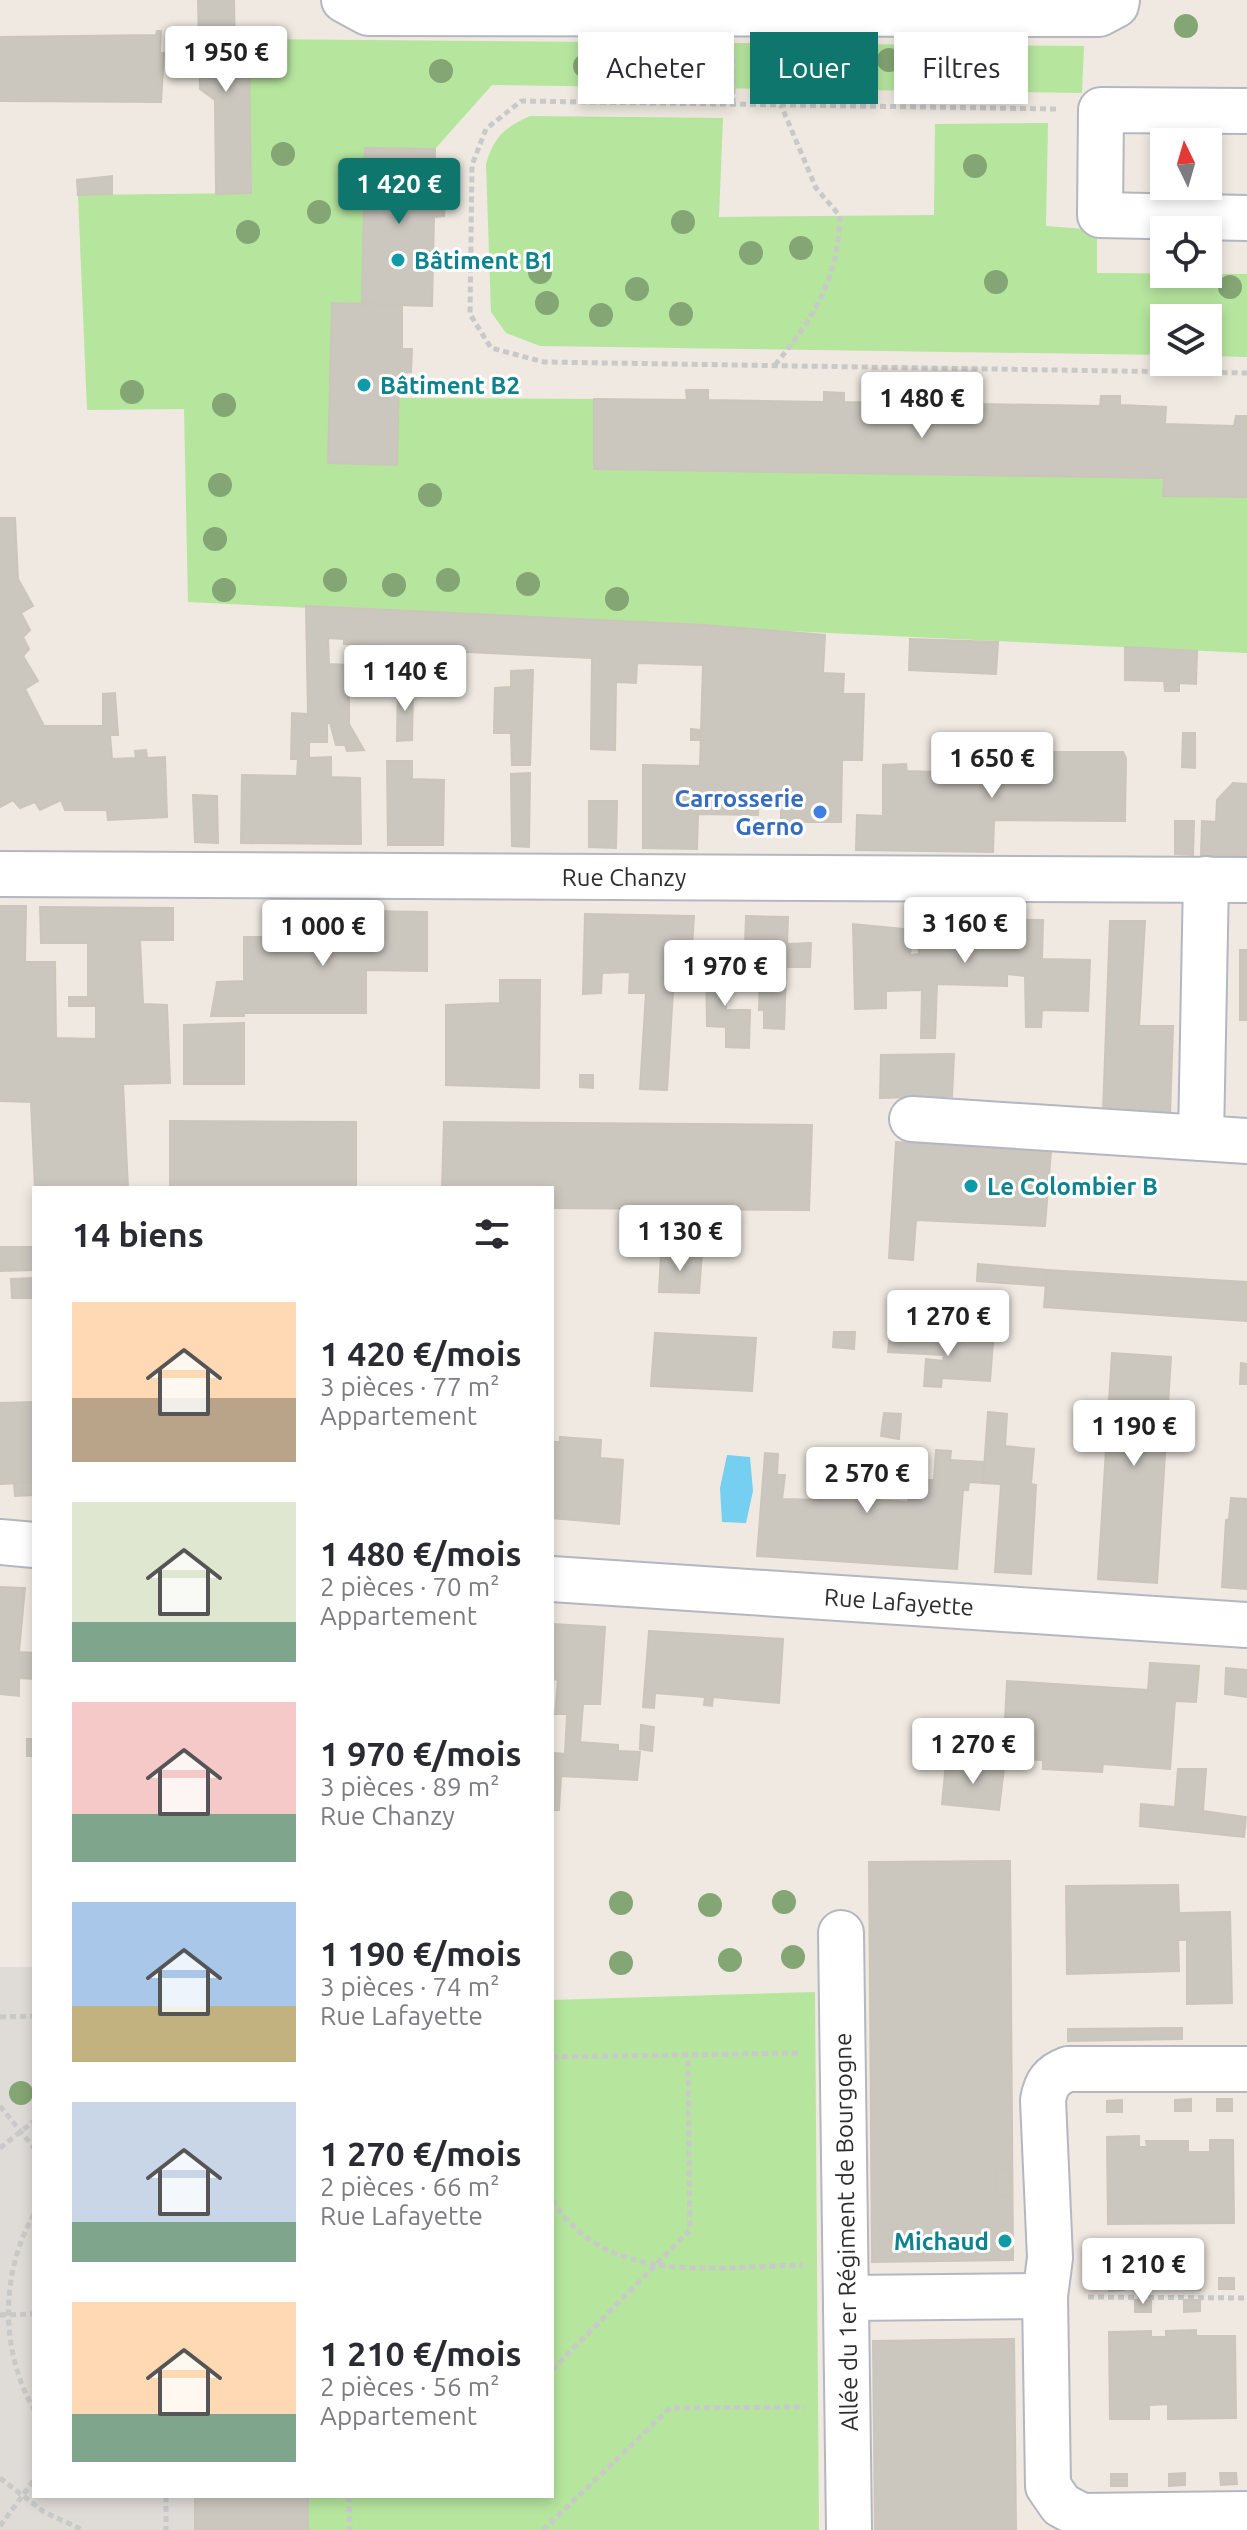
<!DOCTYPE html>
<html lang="fr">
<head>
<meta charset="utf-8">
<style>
	body { margin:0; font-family:Ubuntu,sans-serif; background:#f2f2f3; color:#2b2b33; height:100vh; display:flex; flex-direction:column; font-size:30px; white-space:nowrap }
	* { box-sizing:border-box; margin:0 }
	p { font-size:26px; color:#7c7c81 }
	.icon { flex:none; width:44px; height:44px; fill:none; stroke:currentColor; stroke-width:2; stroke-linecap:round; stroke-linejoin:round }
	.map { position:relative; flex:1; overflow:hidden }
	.drawer { position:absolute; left:32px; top:1186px; width:522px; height:1312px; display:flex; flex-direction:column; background:#fff; border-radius:0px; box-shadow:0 4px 12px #0003 }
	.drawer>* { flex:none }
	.hud { position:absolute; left:578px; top:32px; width:548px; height:72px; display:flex; gap:16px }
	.needle { width:52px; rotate:355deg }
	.tools { position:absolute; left:1150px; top:128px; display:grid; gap:16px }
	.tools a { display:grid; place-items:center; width:72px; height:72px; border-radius:0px; background:#fff; box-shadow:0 4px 12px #0003; font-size:40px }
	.price { position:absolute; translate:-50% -68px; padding:0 18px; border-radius:8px; background:#fff; color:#222; font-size:26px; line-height:52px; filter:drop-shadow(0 2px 4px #0008) }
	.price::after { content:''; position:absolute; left:50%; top:48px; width:24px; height:18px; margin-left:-12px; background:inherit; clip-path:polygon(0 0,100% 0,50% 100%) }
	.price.active { background:#0f766e; color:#fff }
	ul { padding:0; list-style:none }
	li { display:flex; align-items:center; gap:24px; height:200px; padding:0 40px }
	li span { display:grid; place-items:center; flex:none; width:224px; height:160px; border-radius:0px; color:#555 }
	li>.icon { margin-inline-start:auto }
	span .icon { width:96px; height:96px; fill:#fffc; stroke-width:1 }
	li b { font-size:34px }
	h2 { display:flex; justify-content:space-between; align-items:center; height:96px; padding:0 40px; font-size:34px }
	.tag { padding:0 28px; border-radius:0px; background:#fff; box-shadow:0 4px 12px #0003; font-size:28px; line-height:72px }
	.tag.active { background:#0f766e; color:#fff }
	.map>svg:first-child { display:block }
</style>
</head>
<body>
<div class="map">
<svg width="1247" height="2530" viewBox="0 0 1247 2530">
	<rect width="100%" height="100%" fill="#efe9e1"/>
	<!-- green -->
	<g fill="#b6e59e">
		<path d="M249 39 1084 46 1082 93 492 85 435 149 366 148 362 304H332L328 463 397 465 399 398 594 399V469L1164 478 1247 497V653L188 602 184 409 87 410 78 195 251 193Z"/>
		<path d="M530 116 723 118 719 217 934 215 935 124 1048 123 1046 226 1097 230V273L1247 274V357L1208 356V318H1164V355L540 346 506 333 491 312 486 164C494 137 505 127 530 116Z"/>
		<path d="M815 1992 819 2530H308V2496H552V2000Z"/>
	</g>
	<!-- plaza -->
	<path fill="#dfdcd8" d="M0 1967H34V2496H195V2530H0Z"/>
	<!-- water -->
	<path fill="#75cff0" d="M727 1455 750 1457 753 1491 746 1523 722 1522 720 1488Z"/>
	<!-- building -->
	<g fill="#cbc7bf" stroke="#cbc5ba" stroke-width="2">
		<path d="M198 0H234L235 52 249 51 251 193 216 194 215 100 200 89Z"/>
		<path d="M157 31H161L160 53H164L161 102 0 101V37L156 35Z"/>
		<path d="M365 148 435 149 434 196 445 197 444 216 434 217 432 306 362 304Z"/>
		<path d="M112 176V194L78 195 77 180Z"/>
		<path d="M332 303 402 305V349H412L411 372 399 373 397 465 328 463Z"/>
		<path d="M686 390H708V400L824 402V392L844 393V402L962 404 961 395H978V404L1100 406 1101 396H1120V405L1166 407 1165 424 1234 426 1236 416H1247V497L1163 496 1164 478 594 469V399L687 400Z"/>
		<path d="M0 518H15L18 579 33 606 21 613 30 630 23 637 29 649 23 656 38 681 25 689 44 726H103V694L115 693 118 735H110L112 759 136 758 135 751 146 750 147 758 165 757 167 817 108 820 107 810H65L61 800 40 810 35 802 20 808 13 800 0 807Z"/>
		<path d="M306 606 704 625 825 635 823 673 844 674 843 694H864L862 760H842L841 822H781V793H759L758 815 698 814 697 849 643 848V765L700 766 703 665 637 663 636 683 616 682 615 750 591 749 592 658 445 651 443 674 413 673V647L344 644V639L328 638 329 664 349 665V724L364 750 347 751 345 745H336L330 723H327V742H309V758L331 757V777L360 778 361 844 241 843 242 775 297 776 298 759H291L292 713 308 714Z"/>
		<path d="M910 639 998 642 996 674 909 670Z"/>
		<path d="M1125 647 1197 651 1196 684 1179 683V691H1165L1164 681 1125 680Z"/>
		<path d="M533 670 530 765H512L511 733H494L495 688 511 687V671Z"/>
		<path d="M398 686 413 687 412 740 397 741Z"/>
		<path d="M691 729 699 730V740H691Z"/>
		<path d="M1183 733H1195V768L1182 767Z"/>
		<path d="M995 752H1123L1126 758 1125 821 994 820 993 852 856 850 857 815 883 816V765L906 764 907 771 938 772V764L962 765 961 772H994Z"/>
		<path d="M387 761H412V779L444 780 443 845H388Z"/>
		<path d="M530 773 529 847 512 846 511 774Z"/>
		<path d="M1233 783 1247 784V855H1201L1202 821 1216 822 1217 800Z"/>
		<path d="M193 795 217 796 218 843 195 842Z"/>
		<path d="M589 801H617L616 848 589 847Z"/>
		<path d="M1175 821H1194L1193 855 1175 854Z"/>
		<path d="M0 906H26L25 962H55L56 1038 96 1039V1006H69V997H88V943H41L40 907 173 908V940H140L143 1004 167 1005 170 1083 123 1084 128 1188H35L31 1102 0 1101Z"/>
		<path d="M366 911 427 912V971L366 970V1013H244V1016H211L217 982 244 981V937H367Z"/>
		<path d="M585 914 694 916 691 963 678 964V975H674L667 1090 640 1089 646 993H629L630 972 602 973 601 993 583 994Z"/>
		<path d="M746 916 788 917 784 1029 764 1028V1010H759L760 974 744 973Z"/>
		<path d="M919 919 1043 920 1042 959 1090 960 1088 1011 1042 1010 1041 1027H1026L1025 976 1007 974V986L937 984 935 1038H921L922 990 886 991V1008L855 1009 853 924 913 930 910 955 919 954Z"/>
		<path d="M1110 921H1145L1139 1026H1173L1170 1115 1103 1112Z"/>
		<path d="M811 943 810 967H788V944Z"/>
		<rect x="1240" y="950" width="7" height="70"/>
		<path d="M727 962 726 1010H750L749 1048 726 1047V1027L707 1026 706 963Z"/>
		<path d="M500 980H540L539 1088 446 1085V1005L500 1003Z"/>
		<path d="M244 1023V1084H184V1025Z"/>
		<path d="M954 1054 952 1096 880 1098 881 1055Z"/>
		<path d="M580 1075H593V1088L580 1087Z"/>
		<path d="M170 1121 356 1122V1188H170Z"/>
		<path d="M444 1122 812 1125 809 1210 552 1208V1188H442Z"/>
		<path d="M896 1142 1051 1151 1045 1226 916 1220 913 1260 889 1258Z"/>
		<path d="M0 1247H34V1270L0 1271Z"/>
		<path d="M661 1253H702L699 1293 659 1292Z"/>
		<path d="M978 1264 1047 1270 1046 1286 977 1281Z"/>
		<path d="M1047 1270 1247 1282V1321L1044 1307Z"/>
		<path d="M34 1278V1298H12L11 1279Z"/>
		<path d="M834 1332H855L854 1349 833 1347Z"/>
		<path d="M655 1333 756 1338 752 1391 651 1386Z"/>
		<path d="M890 1335 993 1342 990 1381 942 1378 941 1387 924 1386 926 1359 943 1361 944 1355 888 1352Z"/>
		<path d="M1112 1353 1171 1357 1157 1583 1098 1579Z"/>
		<path d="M1241 1363 1247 1364V1384H1240Z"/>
		<path d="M34 1402V1482L0 1484V1403Z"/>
		<path d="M988 1412 1007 1414 1005 1446 1034 1449 1031 1484 1036 1485 1031 1574 995 1572 1001 1484 983 1483Z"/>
		<path d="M884 1413 901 1414 899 1439 881 1436Z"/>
		<path d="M560 1437 601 1440 600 1458 623 1460 619 1524 552 1518V1442H560Z"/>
		<path d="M936 1450 951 1451 950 1460 984 1462 983 1483 969 1482 968 1490H963L957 1569 757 1556 765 1453 778 1454 777 1475H785L782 1499 818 1500 824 1453 880 1457 876 1500 908 1502 910 1485 923 1486V1480H934Z"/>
		<path d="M34 1482V1495L15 1496 14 1483Z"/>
		<path d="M1231 1498 1247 1499V1589L1222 1587 1226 1520 1229 1519Z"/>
		<path d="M0 1587 25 1588 19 1652 34 1653V1679L19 1678V1696L0 1694Z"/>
		<path d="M552 1624 605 1627 600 1704H583L580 1742 618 1745V1751L640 1752 637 1780 561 1776 559 1810H552V1758L555 1753 565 1754 567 1714H555L558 1680 552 1679Z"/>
		<path d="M649 1631 783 1639 779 1703 713 1697 712 1706 704 1705 705 1697 655 1693 654 1708 643 1707Z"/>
		<path d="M1150 1663 1199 1666 1196 1702 1175 1701 1170 1769 1103 1764 1102 1772 1043 1769V1760L1003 1759 1007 1681 1148 1690Z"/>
		<path d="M1226 1668 1247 1670V1697L1225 1694Z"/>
		<path d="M641 1725 654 1727 652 1751 640 1749Z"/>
		<rect x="27" y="1739" width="7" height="17"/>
		<path d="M946 1763 1004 1768 999 1810 942 1804Z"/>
		<path d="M1178 1769H1206L1203 1811 1246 1817 1244 1837 1140 1826 1141 1804 1175 1807Z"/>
		<path d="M1010 1861 1013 2260 872 2262 869 1862Z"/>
		<path d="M1178 1885 1179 1913 1230 1912 1232 2003 1187 2004V1940H1178L1179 1971 1067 1974 1066 1886Z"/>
		<path d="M1182 2028V2039L1068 2041V2029Z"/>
		<path d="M1191 2099V2111H1175V2100Z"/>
		<rect x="1217" y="2099" width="15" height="12"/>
		<path d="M1122 2100V2112H1107V2101Z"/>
		<path d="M1139 2136V2147H1147L1146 2141H1188V2152H1210V2140H1233L1234 2223 1108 2224 1107 2137Z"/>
		<path d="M996 2170H1011V2196H997Z"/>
		<path d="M997 2234H1012L1013 2260H998Z"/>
		<path d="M1184 2278H1200V2290L1184 2289Z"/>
		<rect x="1219" y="2278" width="15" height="11"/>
		<path d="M1109 2279H1124V2290L1109 2291Z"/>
		<path d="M1135 2300 1151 2301V2312H1135Z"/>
		<path d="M1184 2300H1200V2311L1184 2312Z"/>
		<path d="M1196 2330V2336H1235L1236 2418 1168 2419V2404L1149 2405V2419H1110L1109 2332 1151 2331V2337H1166V2331Z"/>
		<path d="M1014 2339 1016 2530H875L873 2341Z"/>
		<path d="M1185 2473V2485L1169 2486V2474Z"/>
		<path d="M1220 2473H1236L1237 2484 1221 2485Z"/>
		<rect x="1111" y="2474" width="16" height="12"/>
		<rect x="195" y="2496" width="113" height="34"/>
	</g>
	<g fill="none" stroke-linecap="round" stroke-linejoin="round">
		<!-- minor casing -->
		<g stroke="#b4b7c1" stroke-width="48">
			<g id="minor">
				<path d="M344 0 368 13 1099 14 1116 5 1117 0"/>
				<path d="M1247 111 1101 110 1100 215 1247 218"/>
				<path d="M0 874 1247 880"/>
				<path d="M1206 879 1201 1138 1247 1141"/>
				<path d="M912 1119 1201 1138"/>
				<path d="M0 1542 34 1545"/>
				<path d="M552 1579 1247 1625"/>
				<path d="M841 1933 849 2530"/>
				<path d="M1247 2069H1068C1052 2075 1046 2083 1043 2100L1050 2258 1045 2296 1048 2486 1061 2505 1082 2516 1247 2514"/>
				<path d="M848 2298 1045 2296"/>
			</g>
		</g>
		<!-- path -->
		<g stroke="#c9c9c9" stroke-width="5" stroke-dasharray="6 4" stroke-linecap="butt">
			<path d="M733 104V58"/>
			<path d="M1056 109 521 101 486 129 472 165 470 314 491 348 544 362 1247 373"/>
			<path d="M775 365C814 317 838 279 840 216L816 188 781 105"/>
			<path d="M0 2017 34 2016"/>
			<path d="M552 2057 800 2053"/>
			<path d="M0 2106 34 2148"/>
			<path d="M0 2148 34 2121"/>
			<path d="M552 2200C607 2287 715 2267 803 2265"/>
			<path d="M34 2214C0 2274 0 2350 34 2410"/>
			<path d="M1088 2297 1247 2298"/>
			<path d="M0 2315 34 2314"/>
			<path d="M552 2370 690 2230 688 2056"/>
			<path d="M0 2478 44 2512 83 2530"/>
			<path d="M166 2496V2530"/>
			<path d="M349 2496 350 2530"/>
			<path d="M0 2526 34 2480"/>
			<path d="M543 2530 670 2408 805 2407"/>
		</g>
		<!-- minor -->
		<use href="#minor" stroke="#fff" stroke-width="44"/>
	</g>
	<!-- trees -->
	<g fill="#84a574">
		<circle cx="1186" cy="26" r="12"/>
		<circle cx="889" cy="60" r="12"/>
		<circle cx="585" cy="66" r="12"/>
		<circle cx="441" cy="71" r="12"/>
		<circle cx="283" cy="154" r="12"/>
		<circle cx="975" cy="166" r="12"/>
		<circle cx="319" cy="212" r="12"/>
		<circle cx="683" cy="222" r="12"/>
		<circle cx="248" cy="232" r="12"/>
		<circle cx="801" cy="248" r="12"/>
		<circle cx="751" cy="253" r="12"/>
		<circle cx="540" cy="272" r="12"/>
		<circle cx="996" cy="282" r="12"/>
		<circle cx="1230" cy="287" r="12"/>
		<circle cx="637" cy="289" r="12"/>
		<circle cx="547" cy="303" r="12"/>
		<circle cx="681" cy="314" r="12"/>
		<circle cx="601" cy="315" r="12"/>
		<circle cx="132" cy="392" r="12"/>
		<circle cx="224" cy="405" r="12"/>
		<circle cx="220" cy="485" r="12"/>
		<circle cx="430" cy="495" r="12"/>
		<circle cx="215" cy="539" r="12"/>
		<circle cx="335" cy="580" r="12"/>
		<circle cx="448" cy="580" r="12"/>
		<circle cx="528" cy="584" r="12"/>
		<circle cx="394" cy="585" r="12"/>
		<circle cx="224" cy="590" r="12"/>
		<circle cx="617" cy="599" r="12"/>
		<circle cx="784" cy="1902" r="12"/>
		<circle cx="621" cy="1903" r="12"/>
		<circle cx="710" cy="1905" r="12"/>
		<circle cx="793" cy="1957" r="12"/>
		<circle cx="730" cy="1960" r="12"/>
		<circle cx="621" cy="1963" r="12"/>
		<circle cx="21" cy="2093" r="12"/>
	</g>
	<!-- markers -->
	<g fill="#0f9aa8" stroke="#fff" stroke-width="3">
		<circle cx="398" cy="260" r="8"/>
		<circle cx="364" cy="385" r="8"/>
		<circle cx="971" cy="1186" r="8"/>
		<circle cx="1005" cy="2241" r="8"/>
	</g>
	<circle fill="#3f7fe0" stroke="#fff" stroke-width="3" cx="820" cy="812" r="8"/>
	<g text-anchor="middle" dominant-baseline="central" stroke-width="6" stroke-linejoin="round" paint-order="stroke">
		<!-- culture labels -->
		<g font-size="24" font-weight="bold" fill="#0d838f" stroke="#fff" text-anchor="start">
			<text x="414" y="260">Bâtiment B1</text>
			<text x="380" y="385">Bâtiment B2</text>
			<text x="987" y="1186">Le Colombier B</text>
			<text x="989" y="2241" text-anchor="end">Michaud</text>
		</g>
		<!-- shop labels -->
		<g font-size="24" font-weight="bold" fill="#366cbe" stroke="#fff" text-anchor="end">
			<text x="804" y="798">Carrosserie<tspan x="804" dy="28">Gerno</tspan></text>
		</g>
		<!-- street labels -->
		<g font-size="24" fill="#2e2e2e" stroke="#fff">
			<text x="624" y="877">Rue Chanzy</text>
			<text transform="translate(899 1602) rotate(4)">Rue Lafayette</text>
			<text transform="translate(846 2232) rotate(-91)">Allée du 1er Régiment de Bourgogne</text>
		</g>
	</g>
</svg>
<div class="tools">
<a><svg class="needle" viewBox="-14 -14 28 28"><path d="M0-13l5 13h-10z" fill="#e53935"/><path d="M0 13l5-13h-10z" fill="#7c7c81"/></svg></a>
<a><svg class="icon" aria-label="locate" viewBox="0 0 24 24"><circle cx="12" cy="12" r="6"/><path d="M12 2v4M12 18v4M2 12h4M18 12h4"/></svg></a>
<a><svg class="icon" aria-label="layers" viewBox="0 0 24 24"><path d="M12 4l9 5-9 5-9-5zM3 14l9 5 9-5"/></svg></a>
</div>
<b class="price" style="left:226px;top:94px">1 950 €</b>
<b class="price active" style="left:399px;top:226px">1 420 €</b>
<b class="price" style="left:922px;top:440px">1 480 €</b>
<b class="price" style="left:405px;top:713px">1 140 €</b>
<b class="price" style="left:992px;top:800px">1 650 €</b>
<b class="price" style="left:965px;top:965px">3 160 €</b>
<b class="price" style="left:323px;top:968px">1 000 €</b>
<b class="price" style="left:725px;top:1008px">1 970 €</b>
<b class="price" style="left:680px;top:1273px">1 130 €</b>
<b class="price" style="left:948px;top:1358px">1 270 €</b>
<b class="price" style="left:1134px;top:1468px">1 190 €</b>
<b class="price" style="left:867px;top:1515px">2 570 €</b>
<b class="price" style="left:973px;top:1786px">1 270 €</b>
<b class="price" style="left:1143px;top:2306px">1 210 €</b>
<div class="hud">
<a class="tag">Acheter</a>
<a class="tag active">Louer</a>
<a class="tag">Filtres</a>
</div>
<section class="drawer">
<h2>14 biens<svg class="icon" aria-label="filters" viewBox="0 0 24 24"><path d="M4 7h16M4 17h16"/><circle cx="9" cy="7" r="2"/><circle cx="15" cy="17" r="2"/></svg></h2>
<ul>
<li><span style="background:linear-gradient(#ffd9b3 60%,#b9a48a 0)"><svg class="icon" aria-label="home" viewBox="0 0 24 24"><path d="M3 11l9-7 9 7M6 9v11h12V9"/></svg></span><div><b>1 420 €/mois</b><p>3 pièces · 77 m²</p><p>Appartement</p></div></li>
<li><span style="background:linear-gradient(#dfe7d0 75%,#7fa58c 0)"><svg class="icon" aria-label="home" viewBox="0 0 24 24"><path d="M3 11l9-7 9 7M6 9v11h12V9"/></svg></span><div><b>1 480 €/mois</b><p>2 pièces · 70 m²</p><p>Appartement</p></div></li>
<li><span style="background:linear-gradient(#f6c9c9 70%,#7fa58c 0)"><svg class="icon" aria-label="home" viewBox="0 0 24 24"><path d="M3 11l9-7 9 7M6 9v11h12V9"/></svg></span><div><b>1 970 €/mois</b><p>3 pièces · 89 m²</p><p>Rue Chanzy</p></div></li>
<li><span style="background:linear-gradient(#a9c7e8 65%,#c2b280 0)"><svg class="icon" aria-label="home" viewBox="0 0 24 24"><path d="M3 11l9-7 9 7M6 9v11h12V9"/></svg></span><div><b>1 190 €/mois</b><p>3 pièces · 74 m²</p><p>Rue Lafayette</p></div></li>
<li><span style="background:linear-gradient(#c9d6e8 75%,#7fa58c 0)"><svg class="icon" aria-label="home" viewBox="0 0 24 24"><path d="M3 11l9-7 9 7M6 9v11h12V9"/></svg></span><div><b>1 270 €/mois</b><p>2 pièces · 66 m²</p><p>Rue Lafayette</p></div></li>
<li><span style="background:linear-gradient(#ffd9b3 70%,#7fa58c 0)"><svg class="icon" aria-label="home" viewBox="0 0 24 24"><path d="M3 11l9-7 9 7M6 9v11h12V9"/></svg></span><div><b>1 210 €/mois</b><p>2 pièces · 56 m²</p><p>Appartement</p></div></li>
</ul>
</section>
</div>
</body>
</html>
